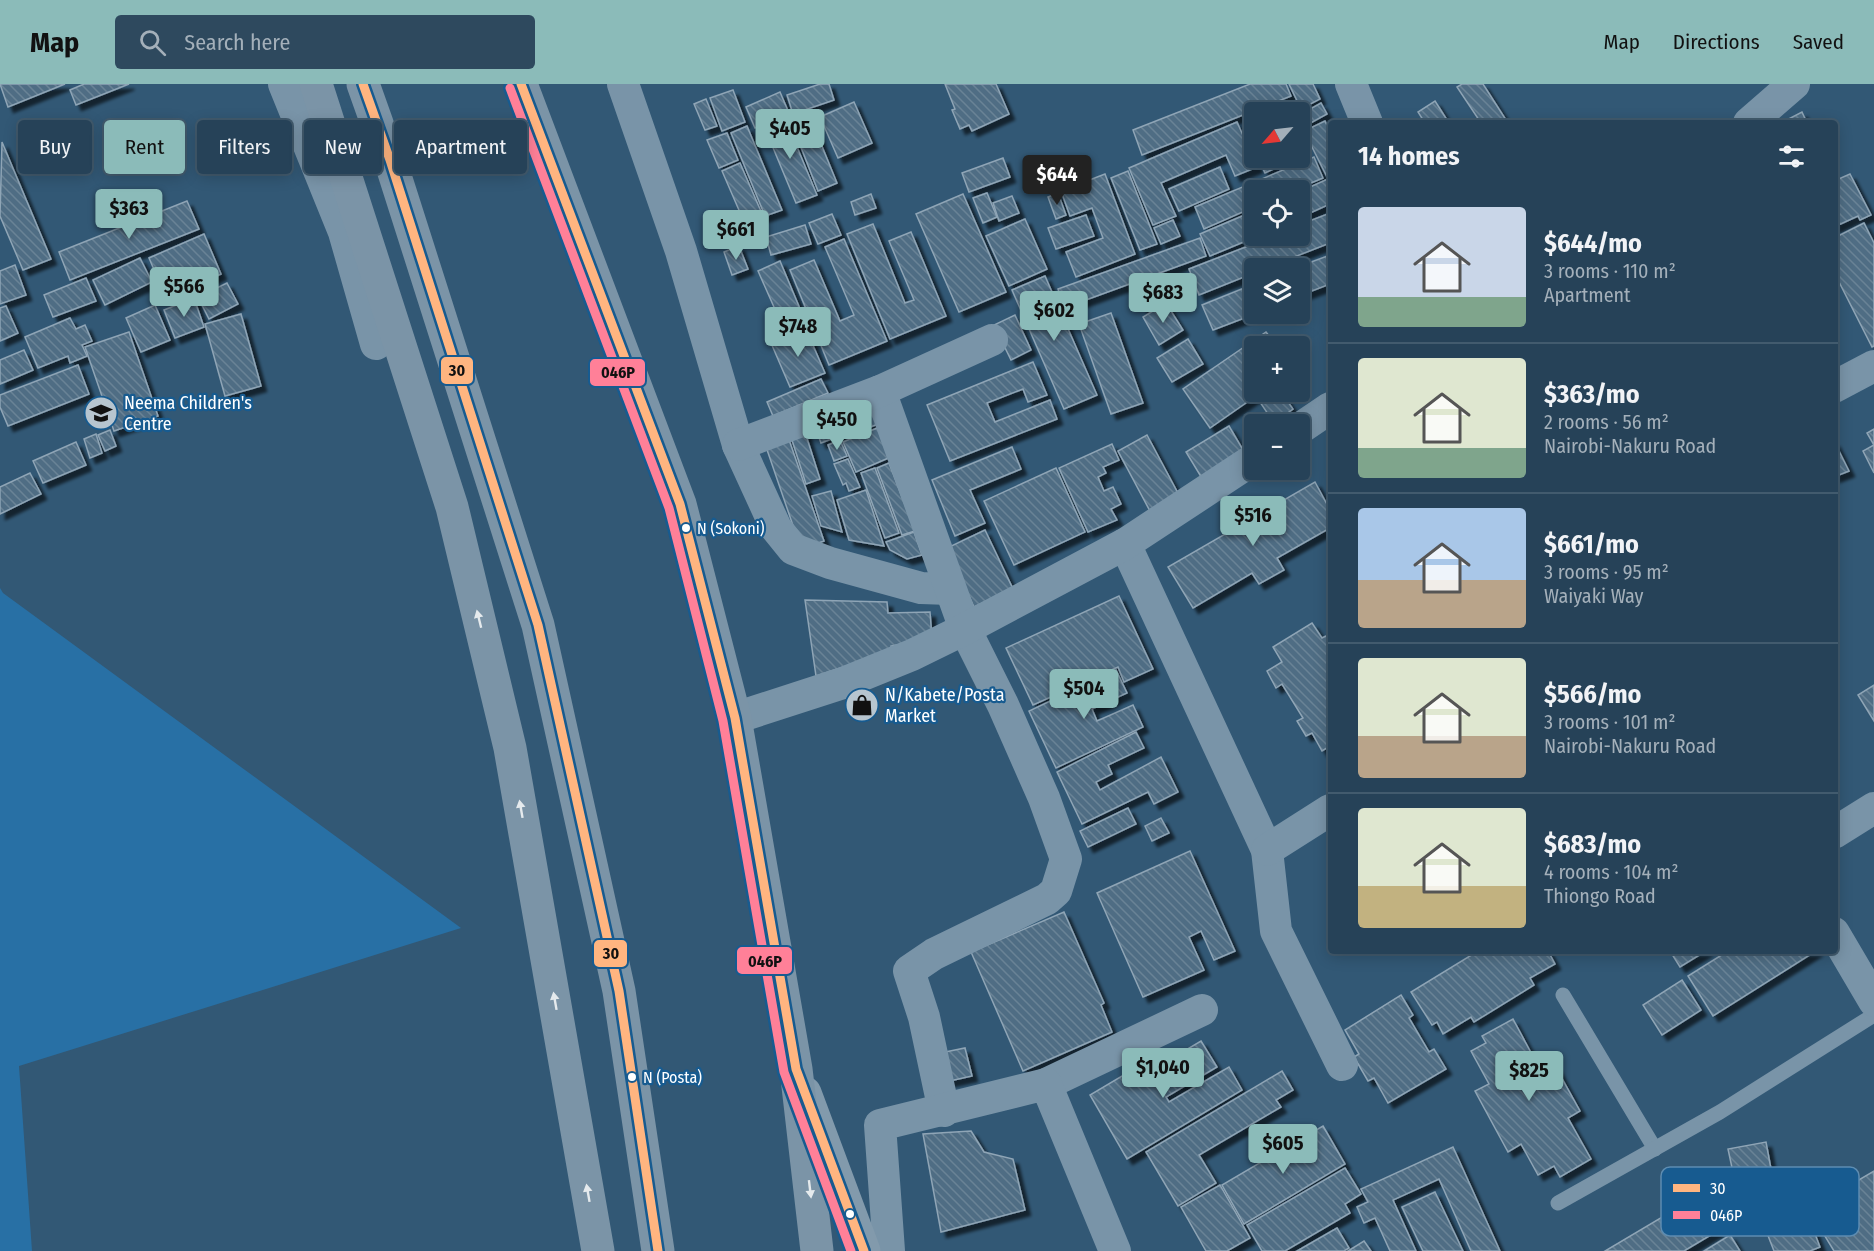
<!DOCTYPE html>
<html lang="en">
<head>
<meta charset="utf-8">
<style>
	body { margin:0; font-family:"Fira Sans Condensed",sans-serif; background:#2e495e; color:#f1f3f6; height:100vh; display:flex; flex-direction:column; font-size:22px; white-space:nowrap }
	* { box-sizing:border-box; margin:0 }
	p { font-size:20px; color:#a4b0ba }
	.icon { flex:none; width:33px; height:33px; fill:none; stroke:currentColor; stroke-width:2; stroke-linecap:round; stroke-linejoin:round }
	.map { position:relative; flex:1; overflow:hidden }
	.sheet { position:absolute; left:1328px; top:36px; width:510px; height:834px; display:flex; flex-direction:column; background:#264258; border-radius:6px; box-shadow:0 3px 15px #0003,0 0 0 2px #425b6e }
	.sheet>* { flex:none }
	.top-card { position:absolute; left:18px; top:36px; width:570px; height:54px; display:flex; gap:12px }
	.needle { width:39px; rotate:242deg }
	.buttons { position:absolute; left:1244px; top:18px; display:grid; gap:12px }
	.buttons a { display:grid; place-items:center; width:66px; height:66px; border-radius:6px; background:#264258; box-shadow:0 3px 15px #0003,0 0 0 2px #425b6e; font-size:30px }
	.price { position:absolute; translate:-50% -51px; padding:0 14px; border-radius:6px; background:#8bbbb9; color:#111; font-size:20px; line-height:39px; filter:drop-shadow(0 2px 3px #0008) }
	.price::after { content:''; position:absolute; left:50%; top:36px; width:18px; height:14px; margin-left:-9px; background:inherit; clip-path:polygon(0 0,100% 0,50% 100%) }
	.price.selected { background:#222; color:#fff }
	ul { padding:0; list-style:none }
	li { display:flex; align-items:center; gap:18px; height:150px; padding:0 30px }
	li+li { border-top:2px solid #425b6e }
	li span { display:grid; place-items:center; flex:none; width:168px; height:120px; border-radius:6px; color:#555 }
	li>.icon { margin-inline-start:auto }
	span .icon { width:72px; height:72px; fill:#fffc; stroke-width:1 }
	li b { font-size:26px }
	h2 { display:flex; justify-content:space-between; align-items:center; height:72px; padding:0 30px; font-size:26px }
	.tag { padding:0 21px; border-radius:6px; background:#264258; box-shadow:0 3px 15px #0003,0 0 0 2px #425b6e; font-size:21px; line-height:54px }
	.tag.selected { background:#8bbbb9; color:#111 }
	header { display:flex; align-items:center; gap:36px; box-sizing:border-box; height:84px; padding:0 30px; background:#8bbbb9; color:#111 }
	header strong { font-size:28px }
	nav { display:flex; gap:33px; margin-inline-start:auto; font-size:21px }
	.search { width:420px; height:54px; background:#2e495e; display:flex; align-items:center; gap:15px; box-sizing:border-box; padding:0 21px; border-radius:6px; color:#a4b0ba; font-size:22px }
	.map>svg:first-child { display:block }
</style>
</head>
<body>
<header>
<strong>Map</strong>
<div class="search"><svg class="icon" aria-label="search" viewBox="0 0 24 24"><circle cx="10" cy="10" r="6"/><path d="M15 15l6 6"/></svg>Search here</div>
<nav><a>Map</a><a>Directions</a><a>Saved</a></nav>
</header>
<div class="map">
<svg width="1874" height="1167" viewBox="0 0 1874 1167">
	<defs>
		<pattern id="building-back-hatch" width="6" height="6" patternUnits="userSpaceOnUse" patternTransform="scale(1.5)"><rect width="6" height="6" fill="#4f6d84"/><path d="M-1 5l2 2M0 0l6 6M5-1l2 2" fill="none" stroke="#698396"/></pattern>
		<filter id="shadow"><feDropShadow dx="5.5" dy="5.5" stdDeviation="1.5" flood-color="#0009"/></filter>
	</defs>
	<rect width="100%" height="100%" fill="#325875"/>
	<!-- grass -->
	<path fill="#2870a5" d="M0 504 3 509 461 844 19 982 32 1167H0Z"/>
	<!-- building -->
	<g fill="url(#building-back-hatch)" stroke="#8fa5b6" stroke-width="1.5" filter="url(#shadow)">
		<path d="M0 0H65L8 23Z"/>
		<path d="M84 0H129L76 21 70 6Z"/>
		<path d="M820 0H829L834 16 793 30 787 11Z"/>
		<path d="M945 0H996L1009 30 972 47 969 41 960 45 952 26 955 25Z"/>
		<path d="M1250 0H1286L1291 12 1142 71 1133 46Z"/>
		<path d="M1289 0H1313L1320 15 1301 25Z"/>
		<path d="M1462 0H1483L1508 39H1481L1457 3Z"/>
		<path d="M733 6 745 38 722 47 710 14Z"/>
		<path d="M780 8 789 29 755 44 746 23Z"/>
		<path d="M706 15 717 42 705 46 694 20Z"/>
		<path d="M1435 17 1449 39H1425L1418 28Z"/>
		<path d="M854 18 872 59 838 74 820 33Z"/>
		<path d="M1292 18 1297 28H1281L1279 25Z"/>
		<path d="M1321 19 1327 30 1307 41 1301 30Z"/>
		<path d="M808 28 837 99 818 107 790 35Z"/>
		<path d="M1802 28 1807 39H1781Z"/>
		<path d="M785 34 817 111 796 119 764 42Z"/>
		<path d="M1325 37 1330 48V120L1299 134V108L1328 95 1304 47Z"/>
		<path d="M1237 38 1257 83 1235 92 1226 71 1161 99 1176 132 1153 141 1129 84Z"/>
		<path d="M1254 38V64L1252 65 1243 42Z"/>
		<path d="M747 42 782 126 765 132 731 49Z"/>
		<path d="M727 49 738 76 719 84 707 56Z"/>
		<path d="M2 58 51 175 23 186 0 132Z"/>
		<path d="M1314 73 1323 94 1294 106H1254V123L1204 145 1195 123Z"/>
		<path d="M1003 74 1010 93 969 108 962 89Z"/>
		<path d="M1258 74H1292L1293 76 1265 89Z"/>
		<path d="M740 79 763 132 745 140 722 87Z"/>
		<path d="M1220 83 1229 105 1179 127 1169 105Z"/>
		<path d="M1128 87 1157 160 1140 166 1111 94Z"/>
		<path d="M1105 90 1135 170 1076 193 1066 168 1103 154 1092 124 1070 132 1061 107Z"/>
		<path d="M1850 90 1871 131 1860 136 1858 132 1834 143V97Z"/>
		<path d="M987 109 997 133 983 139 973 114Z"/>
		<path d="M1058 109 1066 131 1056 135 1048 113Z"/>
		<path d="M871 110 876 124 855 131 851 118Z"/>
		<path d="M963 110 1006 208 959 228 916 130Z"/>
		<path d="M1012 112 1019 129 999 137 993 119Z"/>
		<path d="M187 117 199 145 70 196 59 168Z"/>
		<path d="M1254 127V152H1258L1210 172 1200 150Z"/>
		<path d="M1330 129V159L1266 184H1254V189L1199 211 1189 185 1274 152H1299V141Z"/>
		<path d="M832 130 841 151 818 160 809 139Z"/>
		<path d="M1086 131 1094 152 1056 165 1048 144Z"/>
		<path d="M1025 135 1047 185 1009 202 986 152Z"/>
		<path d="M1173 136 1180 152 1161 160 1154 144Z"/>
		<path d="M1864 139 1874 159V262L1872 263 1834 188V154Z"/>
		<path d="M873 140 905 219 914 216 889 157 911 148 946 232 890 255 847 150Z"/>
		<path d="M805 141 811 160 771 171 766 153Z"/>
		<path d="M204 150 221 190 166 214 149 174Z"/>
		<path d="M1200 154 1206 172 1064 224 1058 205Z"/>
		<path d="M844 155 887 257 829 281 790 186 814 176 840 237 854 231 825 163Z"/>
		<path d="M739 162 748 185 732 191 724 168Z"/>
		<path d="M1330 171V200L1299 212V184H1295Z"/>
		<path d="M140 174 152 198 105 221 93 196Z"/>
		<path d="M780 177 806 239 785 248 758 187Z"/>
		<path d="M15 181 26 211 0 220V187Z"/>
		<path d="M1045 192 1097 311 1064 325 1012 206Z"/>
		<path d="M86 194 96 217 53 233 44 211Z"/>
		<path d="M1179 194 1184 205 1169 212 1164 201Z"/>
		<path d="M227 199 238 220 209 235 198 213Z"/>
		<path d="M1254 200 1255 230 1213 246 1202 221Z"/>
		<path d="M1158 201 1165 214 1143 225 1137 213Z"/>
		<path d="M194 214 204 243 175 254 164 226Z"/>
		<path d="M1166 219 1183 246 1159 261 1143 233Z"/>
		<path d="M155 221 170 256 141 268 126 234Z"/>
		<path d="M6 222 18 249 0 257V224Z"/>
		<path d="M1111 229 1143 319 1111 330 1079 240Z"/>
		<path d="M241 230 261 302 225 312 205 240Z"/>
		<path d="M1015 231 1031 266 1011 276 994 241Z"/>
		<path d="M70 234 76 245 85 241 92 257 82 261 87 272 70 279 68 272 38 284 25 253Z"/>
		<path d="M806 245 825 289 790 303 771 259Z"/>
		<path d="M129 248 158 332 114 347 85 263Z"/>
		<path d="M1266 248 1277 262H1254V308H1281L1293 325 1274 339 1256 312 1210 344 1183 305Z"/>
		<path d="M1188 255 1203 280 1172 298 1157 274Z"/>
		<path d="M24 266 33 286 0 300V276Z"/>
		<path d="M1033 278 1047 311 1028 318 1023 305 987 319 995 338 1050 316 1057 335 950 377 927 321Z"/>
		<path d="M78 281 89 310 8 342 0 323V311Z"/>
		<path d="M821 295 828 309 773 332 767 318Z"/>
		<path d="M883 321 888 336 848 352 842 337Z"/>
		<path d="M836 336 842 351 821 359 815 343Z"/>
		<path d="M887 340 900 369 856 388 843 358Z"/>
		<path d="M1229 342 1246 371 1203 396 1186 368Z"/>
		<path d="M1874 345V389L1863 367 1874 361 1867 349Z"/>
		<path d="M110 346 116 362 105 367 98 351Z"/>
		<path d="M786 347 824 457 801 465 763 354Z"/>
		<path d="M805 348 820 395 806 400 791 353Z"/>
		<path d="M96 350 102 369 90 374 84 355Z"/>
		<path d="M1147 351 1180 413 1151 429 1118 367Z"/>
		<path d="M840 356 847 372 834 377 828 361Z"/>
		<path d="M1834 357 1849 387 1834 393Z"/>
		<path d="M76 358 86 381 43 399 33 377Z"/>
		<path d="M1112 360 1119 376 1103 383 1106 389 1098 393 1104 407 1113 403 1121 420 1111 425 1117 436 1088 448 1059 384Z"/>
		<path d="M1012 363 1021 385 970 406 985 439 955 452 932 396Z"/>
		<path d="M848 375 860 403 849 407 846 399 843 401 834 380Z"/>
		<path d="M889 379 915 447 902 451 877 384Z"/>
		<path d="M875 384 899 449 885 454 861 389Z"/>
		<path d="M1056 384 1085 448 1014 481 984 417Z"/>
		<path d="M30 389 41 410 0 430V403Z"/>
		<path d="M1315 398 1330 426V444L1277 474 1284 486 1259 500 1252 489 1193 524 1168 483Z"/>
		<path d="M866 406 884 462 849 456 837 416Z"/>
		<path d="M831 407 842 448 821 442 812 412Z"/>
		<path d="M985 446 1013 505 974 523 947 464Z"/>
		<path d="M914 448 922 471 907 475 890 466 886 458Z"/>
		<path d="M1119 512 1153 585 1124 598 1118 583 1033 621 1006 564Z"/>
		<path d="M805 516 887 518 888 529 930 528 932 554 891 562 892 567 816 592Z"/>
		<path d="M1312 539 1322 554 1326 552 1330 559V662L1322 667 1312 649 1306 652 1297 637 1303 634 1282 600 1276 604 1267 587 1282 578 1273 563Z"/>
		<path d="M1116 586 1127 609 1092 625 1097 637 1133 621 1143 643 1056 684 1029 627Z"/>
		<path d="M1874 601V637L1858 611Z"/>
		<path d="M1136 648 1144 664 1108 681 1112 690 1096 698 1100 706 1161 673 1178 708 1154 720 1148 708 1082 740 1057 688Z"/>
		<path d="M1128 724 1136 740 1088 763 1080 747Z"/>
		<path d="M1161 734 1169 749 1152 757 1145 742Z"/>
		<path d="M1190 767 1235 867 1214 876 1201 847 1189 853 1204 886 1143 913 1097 809Z"/>
		<path d="M1064 828 1104 919 1101 921 1112 948 1023 987 971 868Z"/>
		<path d="M1478 867H1548L1555 880 1530 894 1534 901 1474 938 1471 933 1443 950 1437 938 1432 941 1411 908Z"/>
		<path d="M1670 867H1706L1680 883Z"/>
		<path d="M1728 867H1816L1713 932 1688 892Z"/>
		<path d="M1682 896 1701 926 1662 951 1643 921Z"/>
		<path d="M1401 911 1413 931 1409 934 1429 968 1434 965 1446 985 1388 1019 1374 994 1368 997 1354 973 1359 970 1345 946Z"/>
		<path d="M1513 935 1536 978 1549 971 1580 1027 1568 1034 1591 1075 1560 1093 1554 1082 1538 1091 1521 1060 1508 1068 1475 1007 1489 1000 1471 967 1486 959 1482 952Z"/>
		<path d="M1201 957 1217 983 1166 1013 1169 1018 1229 983 1242 1006 1127 1075 1090 1011 1122 992 1127 1001Z"/>
		<path d="M965 964 972 992 945 998 940 969Z"/>
		<path d="M1282 987 1293 1006 1276 1016 1281 1023 1199 1071 1216 1099 1178 1122 1146 1068Z"/>
		<path d="M1323 1042 1345 1080 1244 1140 1222 1101Z"/>
		<path d="M971 1047 984 1068 1013 1075 1025 1126 941 1148 923 1050Z"/>
		<path d="M1766 1058 1771 1085 1734 1093 1728 1065Z"/>
		<path d="M1453 1063 1500 1167H1471L1439 1095 1393 1116 1416 1167H1390L1375 1134 1364 1139 1357 1123 1368 1118 1361 1105Z"/>
		<path d="M1345 1084 1361 1110 1345 1120 1350 1129 1285 1167H1262L1247 1141Z"/>
		<path d="M1791 1087 1820 1163 1810 1167H1774L1749 1103Z"/>
		<path d="M1874 1087V1167H1834L1820 1144 1856 1123 1845 1104Z"/>
		<path d="M1220 1101 1250 1154 1227 1167H1206L1181 1123Z"/>
		<path d="M1435 1108 1463 1167H1423L1402 1123Z"/>
		<path d="M1701 1110 1721 1145 1684 1167H1605Z"/>
		<path d="M1337 1144 1349 1164 1344 1167H1297Z"/>
		<path d="M1730 1151 1740 1167H1704Z"/>
		<path d="M1364 1157 1371 1167H1348Z"/>
	</g>
	<g fill="none" stroke-linecap="round" stroke-linejoin="round">
		<!-- lane -->
		<g stroke="#7994a8" stroke-width="15">
			<path d="M1563 911 1655 1065"/>
			<path d="M1558 1119 1720 1028 1874 931"/>
		</g>
		<!-- street -->
		<g stroke="#7994a8" stroke-width="32">
			<path d="M284 0 344 148 376 260"/>
			<path d="M623 0 681 167 738 361 776 444 793 465 830 479 921 504 950 505"/>
			<path d="M1351 0 1367 39"/>
			<path d="M1749 39 1794 0"/>
			<path d="M1834 303 1874 282"/>
			<path d="M880 307 965 545 1003 621 1044 714 1066 775 1056 807 1047 815 934 870 909 887 924 933 944 1027"/>
			<path d="M1299 345 1330 324"/>
			<path d="M738 361 880 307 992 256"/>
			<path d="M1125 460 1267 766 1276 847 1342 981"/>
			<path d="M735 634 843 599 912 571 965 545 1125 460 1254 375"/>
			<path d="M1834 749 1874 724"/>
			<path d="M1267 766 1330 726"/>
			<path d="M1834 849 1874 917"/>
			<path d="M1046 1000 1202 926"/>
			<path d="M889 1167 880 1041 1046 1000 1115 1167"/>
		</g>
		<!-- secondary -->
		<path stroke="#829aac" stroke-width="33" d="M805 1009 864 1167"/>
		<!-- highway -->
		<g stroke="#7b94a7" stroke-width="33">
			<path d="M316 0 452 423 510 664 598 1167"/>
			<path d="M363 0 390 76 538 541 619 907 658 1167"/>
			<path d="M521 0 680 420 735 634 796 985 817 1167"/>
		</g>
		<!-- bus-1 casing -->
		<g stroke="#175b90" stroke-width="14">
			<g id="bus-1">
				<path d="M363 0 390 76 538 541 619 907 658 1167"/>
				<path d="M521 0 680 420 735 634 796 985 864 1167"/>
			</g>
		</g>
		<!-- bus-2 casing -->
		<g stroke="#175b90" stroke-width="14">
			<path id="bus-2" d="M510 4 669 424 723 637 784 988 851 1167"/>
		</g>
		<!-- bus-1 -->
		<use href="#bus-1" stroke="#ffb580" stroke-width="9"/>
		<!-- bus-2 -->
		<use href="#bus-2" stroke="#ff8098" stroke-width="9"/>
	</g>
	<!-- one-way arrows -->
	<defs><path id="oneway-solid" d="M-6-.8H1V-3.2L6.5 0L1 3.2V.8H-6Z" transform="scale(1.5)"/></defs>
	<g fill="#e5eaed">
		<use href="#oneway-solid" transform="translate(479 535) rotate(-104)"/>
		<use href="#oneway-solid" transform="translate(521 725) rotate(-100)"/>
		<use href="#oneway-solid" transform="translate(555 917) rotate(-100)"/>
		<use href="#oneway-solid" transform="translate(810 1105) rotate(83)"/>
		<use href="#oneway-solid" transform="translate(588 1109) rotate(-100)"/>
	</g>
	<!-- icons -->
	<defs>
		<g id="school-disc" transform="scale(1.725)"><circle r="9.5" fill="#b7c5cf" stroke="#175b90"/><path d="M0-5L7-2L0 1L-7-2ZM-4 1L0 2.5L4 1V4Q0 6-4 4Z" fill="#111"/></g>
		<g id="shop-disc" transform="scale(1.725)"><circle r="9.5" fill="#b7c5cf" stroke="#175b90"/><path d="M-5-2.5h2.3a2.7 3.5 0 0 1 5.4 0H5L5.5 6h-11ZM-1.5-2.5h3a1.5 2.3 0 0 0-3 0Z" fill="#111"/></g>
	</defs>
	<g fill-rule="evenodd">
		<use href="#school-disc" x="101" y="329"/>
		<use href="#shop-disc" x="862" y="621"/>
	</g>
	<!-- markers -->
	<g fill="#fff" stroke="#175b90" stroke-width="2">
		<circle cx="686" cy="444" r="5"/>
		<circle cx="632" cy="993" r="5"/>
		<circle cx="850" cy="1130" r="5"/>
	</g>
	<g text-anchor="middle" dominant-baseline="central" stroke-width="4.5" stroke-linejoin="round" paint-order="stroke">
		<!-- bus labels -->
		<g font-size="16" fill="#fff" stroke="#175b90" text-anchor="start">
			<text x="697" y="444">N (Sokoni)</text>
			<text x="643" y="993">N (Posta)</text>
		</g>
		<!-- poi labels -->
		<g font-size="18" fill="#fff" stroke="#175b90" text-anchor="start">
			<text x="124" y="319">Neema Children's<tspan x="124" dy="21">Centre</tspan></text>
			<text x="885" y="611">N/Kabete/Posta<tspan x="885" dy="21">Market</tspan></text>
		</g>
	</g>
	<!-- legend -->
	<rect x="1661" y="1083" width="198" height="69" rx="9" fill="#175b90" stroke="#5d8cb1" stroke-width="1.5"/>
	<rect x="1673" y="1100" width="27" height="8" fill="#ffb580"/>
	<rect x="1673" y="1127" width="27" height="8" fill="#ff8098"/>
	<g font-size="16" fill="#fff">
		<text x="1710" y="1110">30</text>
		<text x="1710" y="1137">046P</text>
	</g>
	<g stroke="#175b90" stroke-width="2">
		<rect x="440" y="272" width="34" height="29" rx="6" fill="#ffb580"/>
		<rect x="589" y="274" width="57" height="29" rx="6" fill="#ff8098"/>
		<rect x="593" y="855" width="35" height="29" rx="6" fill="#ffb580"/>
		<rect x="736" y="862" width="57" height="29" rx="6" fill="#ff8098"/>
	</g>
	<g font-size="16" text-anchor="middle" font-weight="bold" fill="#111">
		<text x="457" y="292">30</text>
		<text x="618" y="294">046P</text>
		<text x="611" y="875">30</text>
		<text x="765" y="883">046P</text>
	</g>
</svg>
<div class="buttons">
<a><svg class="needle" viewBox="-14 -14 28 28"><path d="M0-13l5 13h-10z" fill="#e53935"/><path d="M0 13l5-13h-10z" fill="#a4b0ba"/></svg></a>
<a><svg class="icon" aria-label="locate" viewBox="0 0 24 24"><circle cx="12" cy="12" r="6"/><path d="M12 2v4M12 18v4M2 12h4M18 12h4"/></svg></a>
<a><svg class="icon" aria-label="layers" viewBox="0 0 24 24"><path d="M12 4l9 5-9 5-9-5zM3 14l9 5 9-5"/></svg></a>
<a>+</a>
<a>−</a>
</div>
<b class="price" style="left:790px;top:76px">$405</b>
<b class="price selected" style="left:1057px;top:122px">$644</b>
<b class="price" style="left:129px;top:156px">$363</b>
<b class="price" style="left:736px;top:177px">$661</b>
<b class="price" style="left:184px;top:234px">$566</b>
<b class="price" style="left:1163px;top:240px">$683</b>
<b class="price" style="left:1054px;top:258px">$602</b>
<b class="price" style="left:798px;top:274px">$748</b>
<b class="price" style="left:837px;top:367px">$450</b>
<b class="price" style="left:1253px;top:463px">$516</b>
<b class="price" style="left:1084px;top:636px">$504</b>
<b class="price" style="left:1163px;top:1015px">$1,040</b>
<b class="price" style="left:1529px;top:1018px">$825</b>
<b class="price" style="left:1283px;top:1091px">$605</b>
<div class="top-card">
<a class="tag">Buy</a>
<a class="tag selected">Rent</a>
<a class="tag">Filters</a>
<a class="tag">New</a>
<a class="tag">Apartment</a>
</div>
<section class="sheet">
<h2>14 homes<svg class="icon" aria-label="filters" viewBox="0 0 24 24"><path d="M4 7h16M4 17h16"/><circle cx="9" cy="7" r="2"/><circle cx="15" cy="17" r="2"/></svg></h2>
<ul>
<li><span style="background:linear-gradient(#c9d6e8 75%,#7fa58c 0)"><svg class="icon" aria-label="home" viewBox="0 0 24 24"><path d="M3 11l9-7 9 7M6 9v11h12V9"/></svg></span><div><b>$644/mo</b><p>3 rooms · 110 m²</p><p>Apartment</p></div></li>
<li><span style="background:linear-gradient(#dfe7d0 75%,#7fa58c 0)"><svg class="icon" aria-label="home" viewBox="0 0 24 24"><path d="M3 11l9-7 9 7M6 9v11h12V9"/></svg></span><div><b>$363/mo</b><p>2 rooms · 56 m²</p><p>Nairobi-Nakuru Road</p></div></li>
<li><span style="background:linear-gradient(#a9c7e8 60%,#b9a48a 0)"><svg class="icon" aria-label="home" viewBox="0 0 24 24"><path d="M3 11l9-7 9 7M6 9v11h12V9"/></svg></span><div><b>$661/mo</b><p>3 rooms · 95 m²</p><p>Waiyaki Way</p></div></li>
<li><span style="background:linear-gradient(#dfe7d0 65%,#b9a48a 0)"><svg class="icon" aria-label="home" viewBox="0 0 24 24"><path d="M3 11l9-7 9 7M6 9v11h12V9"/></svg></span><div><b>$566/mo</b><p>3 rooms · 101 m²</p><p>Nairobi-Nakuru Road</p></div></li>
<li><span style="background:linear-gradient(#dfe7d0 65%,#c2b280 0)"><svg class="icon" aria-label="home" viewBox="0 0 24 24"><path d="M3 11l9-7 9 7M6 9v11h12V9"/></svg></span><div><b>$683/mo</b><p>4 rooms · 104 m²</p><p>Thiongo Road</p></div></li>
</ul>
</section>
</div>
</body>
</html>
